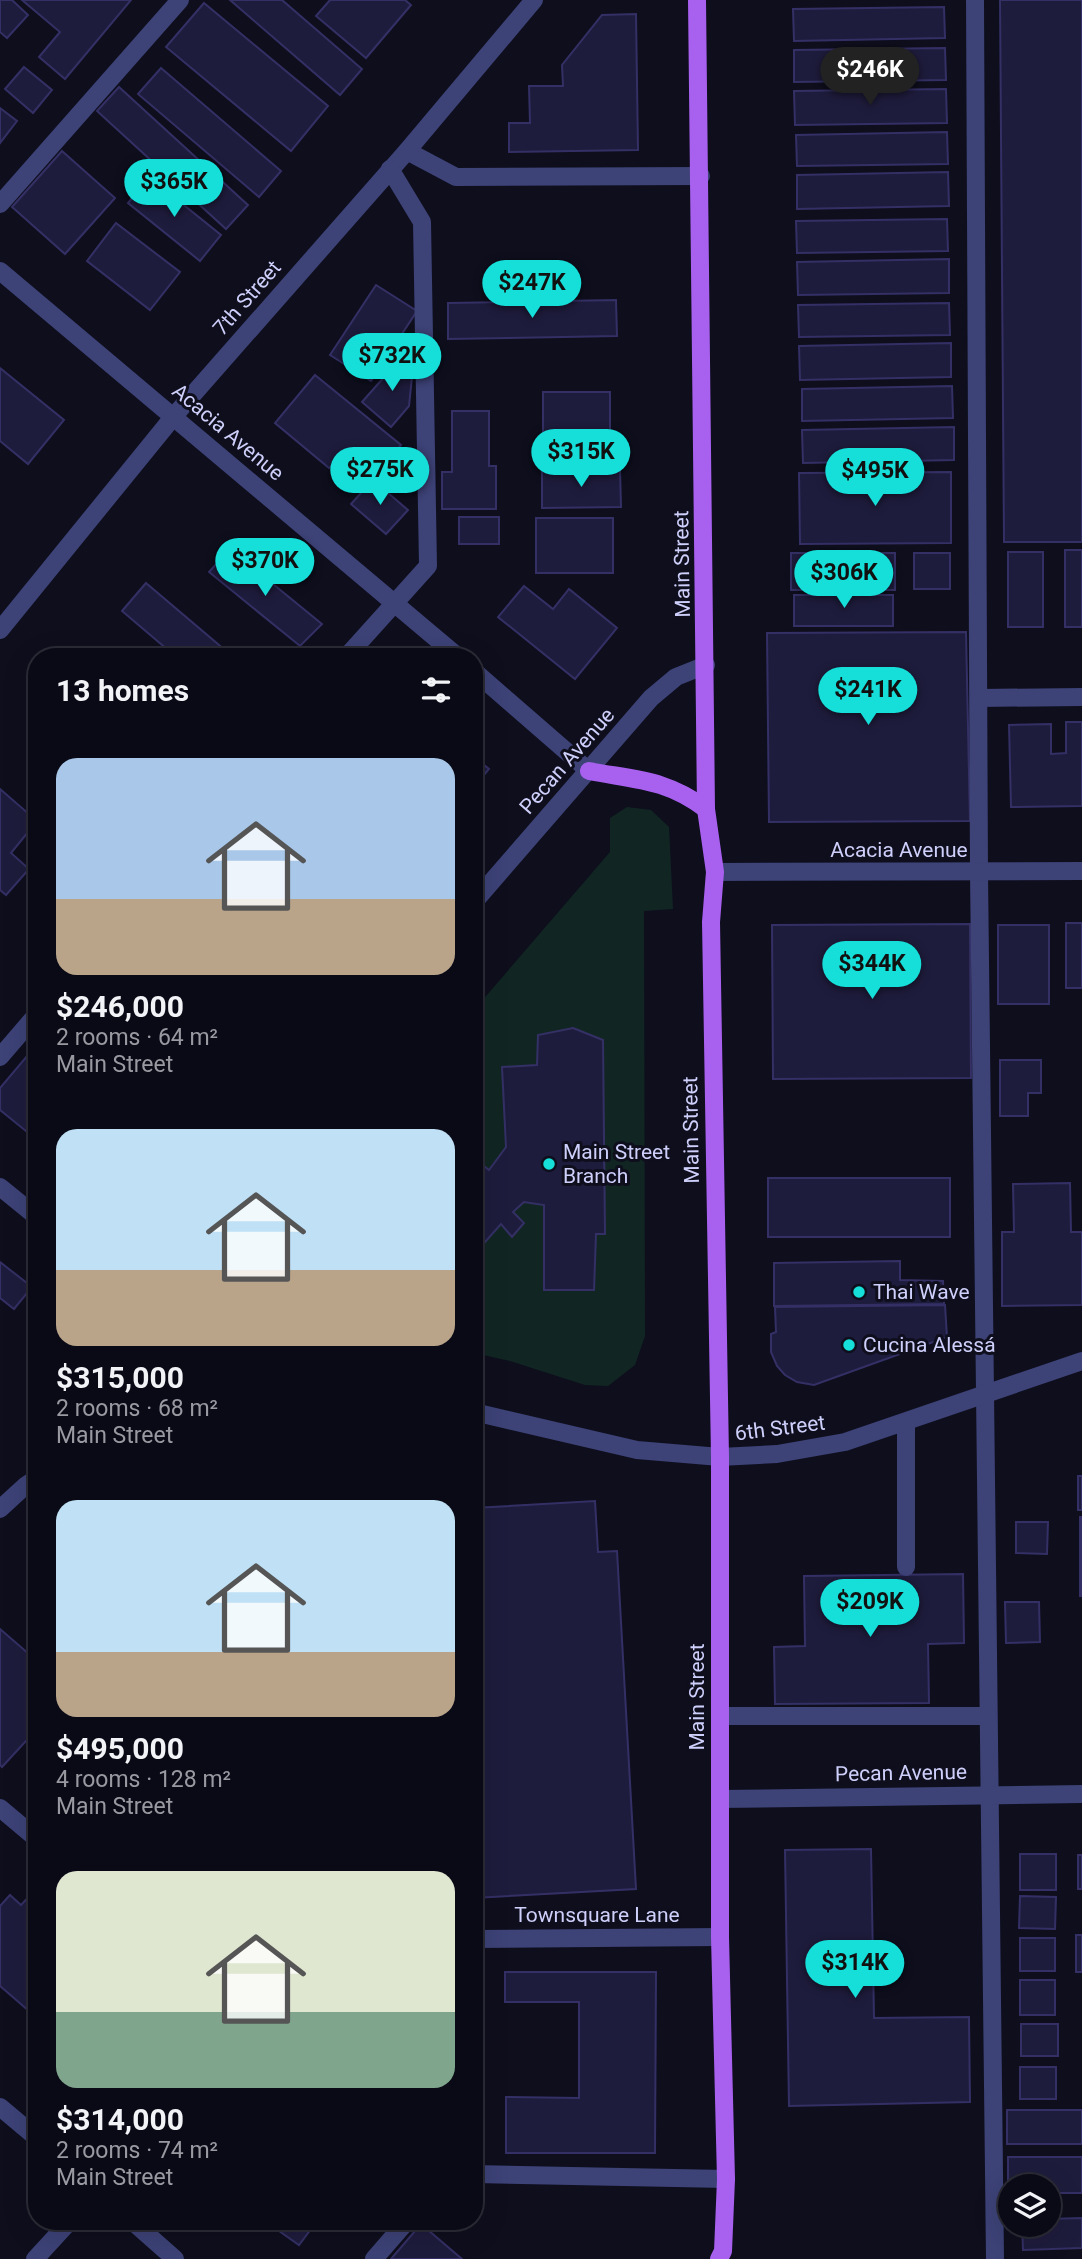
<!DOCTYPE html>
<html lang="en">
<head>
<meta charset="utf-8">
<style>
	body { margin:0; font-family:Roboto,sans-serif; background:#13131f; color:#f1f3f6; height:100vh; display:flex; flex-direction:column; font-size:26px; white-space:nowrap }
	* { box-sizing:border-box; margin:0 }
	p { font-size:23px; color:#999aa1 }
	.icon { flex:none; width:38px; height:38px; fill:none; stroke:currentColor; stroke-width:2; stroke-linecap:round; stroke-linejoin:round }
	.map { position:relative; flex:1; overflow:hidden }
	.drawer { position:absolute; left:28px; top:648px; width:455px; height:1582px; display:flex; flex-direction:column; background:#0a0a16; border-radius:28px; box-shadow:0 7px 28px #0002,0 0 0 2px #2a2b35 }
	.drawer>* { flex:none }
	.buttons { position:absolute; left:998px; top:2174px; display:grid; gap:14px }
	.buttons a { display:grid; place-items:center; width:63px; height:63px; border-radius:50%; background:#0a0a16; box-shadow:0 7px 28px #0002,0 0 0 2px #2a2b35; font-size:35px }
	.price { position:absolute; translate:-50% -60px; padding:0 16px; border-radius:24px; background:#16ded9; color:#111; font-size:23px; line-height:46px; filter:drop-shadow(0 2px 4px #0008) }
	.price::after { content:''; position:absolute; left:50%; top:42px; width:21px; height:16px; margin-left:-10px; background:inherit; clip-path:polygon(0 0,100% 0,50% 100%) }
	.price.active { background:#222; color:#fff }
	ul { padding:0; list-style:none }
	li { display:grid; align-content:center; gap:14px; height:371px; padding:0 28px }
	li span { display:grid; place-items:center; height:217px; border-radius:21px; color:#555 }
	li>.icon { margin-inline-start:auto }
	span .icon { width:126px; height:126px; fill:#fffc; stroke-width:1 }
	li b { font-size:30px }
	h2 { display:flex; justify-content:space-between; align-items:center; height:84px; padding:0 28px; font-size:30px }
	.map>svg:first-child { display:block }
</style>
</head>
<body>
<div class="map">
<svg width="1082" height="2259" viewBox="0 0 1082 2259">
	<rect width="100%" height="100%" fill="#0e0e1d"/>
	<!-- green -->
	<path fill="#112623" d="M627 807 651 810 669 827 673 909 644 911 645 1336 635 1365 608 1386 585 1385 510 1361 474 1353V1010L610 852V818Z"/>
	<!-- building -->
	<g fill="#1e1c3c" stroke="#343065" stroke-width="2">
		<path d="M0 0H12L28 15 7 38 0 32Z"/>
		<path d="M22 0H131L65 79 39 57 60 32Z"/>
		<path d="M230 0H282L362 69 340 95Z"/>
		<path d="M330 0H405L411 5 366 58 316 16Z"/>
		<path d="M1000 0H1082V542H1004Z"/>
		<path d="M204 3 328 106 291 151 166 47Z"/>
		<path d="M944 7 945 38 794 41 793 9Z"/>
		<path d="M636 14 638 150 509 152V123H530L529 86H563L562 65 602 15Z"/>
		<path d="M945 48 946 80 794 82V50Z"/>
		<path d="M24 67 52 90 33 113 5 89Z"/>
		<path d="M161 68 281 171 259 197 138 94Z"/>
		<path d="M119 87 248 205 226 229 97 111Z"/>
		<path d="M946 89 947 123 795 125 794 91Z"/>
		<path d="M0 108 17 121 0 143Z"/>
		<path d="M947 132 948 164 797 166 796 135Z"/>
		<path d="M62 151 115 198 65 254 12 207Z"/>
		<path d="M948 172 949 206 797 209V175Z"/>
		<path d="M149 177 221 235 200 261 128 203Z"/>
		<path d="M947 219 948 251 797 253 796 221Z"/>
		<path d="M116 223 180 272 150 310 87 261Z"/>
		<path d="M949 259V293L798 295 797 262Z"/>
		<path d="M376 285 417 311 371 381 330 355Z"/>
		<path d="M616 300 617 336 448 339V303Z"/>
		<path d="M949 303 950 335 799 337 798 305Z"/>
		<path d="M951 343V377L800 380 799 346Z"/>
		<path d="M402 357 413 367 409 406 391 427 362 402Z"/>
		<path d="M0 368 64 420 28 464 0 441Z"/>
		<path d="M315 375 401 445 374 478 348 456 329 468 275 423Z"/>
		<path d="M952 386 953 418 802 421V389Z"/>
		<rect x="543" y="392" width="67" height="62"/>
		<path d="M452 411H489V466H496V509H442V472H452Z"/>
		<path d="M954 427V460L803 463 802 430Z"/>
		<path d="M620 469 621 507 542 508V470Z"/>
		<path d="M951 472V543L800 544 799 473Z"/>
		<path d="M373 480 408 510 386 534 351 504Z"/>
		<rect x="459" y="517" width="40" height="27"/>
		<rect x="536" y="518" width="77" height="55"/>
		<path d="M230 549 322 624 300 646 209 572Z"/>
		<rect x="1065" y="550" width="17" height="77"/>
		<rect x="1008" y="552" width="35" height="75"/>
		<rect x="791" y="553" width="104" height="37"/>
		<rect x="914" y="553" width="36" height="36"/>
		<path d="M146 583 232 656H175L122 611Z"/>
		<path d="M524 586 553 609 569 589 617 628 575 679 498 617Z"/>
		<rect x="794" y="595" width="99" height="31"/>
		<path d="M966 632 970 821 769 822 767 633Z"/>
		<path d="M1066 722H1082V806L1011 807 1009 725 1051 724V754L1066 753Z"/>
		<path d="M474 757 489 769 474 787Z"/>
		<path d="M0 789 37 821 11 853 29 869 6 895 0 890Z"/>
		<rect x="1066" y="923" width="16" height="65"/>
		<path d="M970 924 971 1078 773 1079 772 925Z"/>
		<rect x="998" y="925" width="51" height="79"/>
		<path d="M573 1028 603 1040 605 1234H596L594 1290H544V1205L524 1202 513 1212 524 1223 512 1237 501 1224 485 1242 474 1233V1158L489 1170 506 1147 502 1067 537 1065 538 1035Z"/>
		<path d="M33 1049 37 1051V1140L0 1110V1088Z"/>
		<path d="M1000 1060H1041V1093H1028V1116H1000Z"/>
		<rect x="768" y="1178" width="182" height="59"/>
		<path d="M1070 1183 1071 1232H1082V1305L1002 1306V1232H1014L1013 1184Z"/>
		<path d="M900 1261V1280L943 1281 944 1304 774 1306V1263Z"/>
		<path d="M0 1262 32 1287 14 1309 0 1298Z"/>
		<path d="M945 1305 947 1337 814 1385 797 1382 785 1375 777 1366 771 1352V1334L776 1332 775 1307Z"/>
		<rect x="1078" y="1476" width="4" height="34"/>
		<path d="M595 1501 598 1552 617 1551 636 1889 474 1898V1508Z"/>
		<rect x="1080" y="1517" width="2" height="79"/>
		<path d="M1016 1522H1048L1047 1554 1016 1553Z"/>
		<path d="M963 1574 964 1643 928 1644 929 1703 775 1704 774 1647 805 1646 804 1576Z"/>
		<path d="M1005 1602H1039L1040 1642 1006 1643Z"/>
		<path d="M0 1629 37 1661V1729L2 1767 0 1765Z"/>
		<path d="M871 1849 874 2018 969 2017 970 2102 789 2106 785 1850Z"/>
		<rect x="1020" y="1854" width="36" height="36"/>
		<rect x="1078" y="1855" width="4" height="34"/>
		<path d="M37 1888V2018L0 1986V1906L10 1895 21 1905Z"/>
		<path d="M1020 1896 1056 1897 1055 1929 1019 1928Z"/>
		<rect x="1076" y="1935" width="6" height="37"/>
		<rect x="1020" y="1938" width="35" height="33"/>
		<path d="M505 1972H656L655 2153H506V2097L579 2098V2002H505Z"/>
		<rect x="1020" y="1980" width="35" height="35"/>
		<rect x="1021" y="2024" width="37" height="32"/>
		<rect x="1020" y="2067" width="36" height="32"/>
		<rect x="1007" y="2110" width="75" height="34"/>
		<path d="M1008 2157H1082V2193H1048V2186H1010L1008 2193Z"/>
		<path d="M1082 2218V2248L1023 2250 1022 2224H1048V2219Z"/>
		<path d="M265 2221H317L299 2245Z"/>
		<path d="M421 2224 462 2259H391Z"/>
	</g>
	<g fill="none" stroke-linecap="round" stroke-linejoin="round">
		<!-- minor -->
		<g stroke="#3d4277" stroke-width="18">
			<path d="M975 0 979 873 995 2259"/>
			<path d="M407 151 456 177 701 176"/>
			<path d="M0 204 180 0"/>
			<path d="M0 271 457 656"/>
			<path d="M0 630 174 416 407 151 534 0"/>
			<path d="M347 656 428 566 422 222 390 169"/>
			<path d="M474 671 589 771"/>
			<path d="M979 698 1082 697"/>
			<path d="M715 872 1082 871"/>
			<path d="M474 902 651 698 676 677 706 665"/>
			<path d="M0 1057 37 1014"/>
			<path d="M0 1187 37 1217"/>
			<path d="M474 1412 637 1450 720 1457 777 1454 845 1442 1082 1361"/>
			<path d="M906 1422V1567"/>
			<path d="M0 1509 25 1486 37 1478"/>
			<path d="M720 1716H988"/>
			<path d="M720 1799 1082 1794"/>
			<path d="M0 1808 37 1839"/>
			<path d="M474 1939 720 1937"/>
			<path d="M0 2107 37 2138"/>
			<path d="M474 2174 726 2179"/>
			<path d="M132 2221 175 2259"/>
			<path d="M35 2259 70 2221"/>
			<path d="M374 2259 407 2221"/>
		</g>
		<!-- major -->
		<g stroke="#a860ef" stroke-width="18">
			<path d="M697 0 706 809 715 872 711 922 720 1457V1937L726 2179 723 2251 719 2259"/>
			<path d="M589 771C636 780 666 779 706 809"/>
		</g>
	</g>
	<!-- markers -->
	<g fill="#16ded9" stroke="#0e0e1d" stroke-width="2.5">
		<circle cx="549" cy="1164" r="7"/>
		<circle cx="859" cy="1292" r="7"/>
		<circle cx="849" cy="1345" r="7"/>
	</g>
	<g text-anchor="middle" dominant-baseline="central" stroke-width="6" stroke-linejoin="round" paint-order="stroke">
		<!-- street labels -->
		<g font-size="21" fill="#cecffa" stroke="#0e0e1d">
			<text transform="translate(247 298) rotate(-49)">7th Street</text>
			<text transform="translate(228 432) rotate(40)">Acacia Avenue</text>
			<text transform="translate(682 564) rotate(-91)">Main Street</text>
			<text transform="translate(567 761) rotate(-49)">Pecan Avenue</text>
			<text x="899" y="850">Acacia Avenue</text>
			<text transform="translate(691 1130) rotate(-91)">Main Street</text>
			<text transform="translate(780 1428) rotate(-7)">6th Street</text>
			<text transform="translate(697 1697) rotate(-90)">Main Street</text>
			<text transform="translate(901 1773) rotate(-1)">Pecan Avenue</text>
			<text x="597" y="1915">Townsquare Lane</text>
		</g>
		<!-- poi labels -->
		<g font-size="21" fill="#cecffa" stroke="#0e0e1d" text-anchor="start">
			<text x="563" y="1152">Main Street<tspan x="563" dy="24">Branch</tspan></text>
			<text x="873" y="1292">Thai Wave</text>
			<text x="863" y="1345">Cucina Alessá</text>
		</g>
	</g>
</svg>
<div class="buttons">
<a><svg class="icon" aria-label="layers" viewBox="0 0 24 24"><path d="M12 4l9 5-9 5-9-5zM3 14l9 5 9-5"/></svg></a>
</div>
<b class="price active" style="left:870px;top:107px">$246K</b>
<b class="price" style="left:174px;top:219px">$365K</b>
<b class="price" style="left:532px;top:320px">$247K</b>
<b class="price" style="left:392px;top:393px">$732K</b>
<b class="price" style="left:581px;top:489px">$315K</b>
<b class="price" style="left:380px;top:507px">$275K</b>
<b class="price" style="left:875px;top:508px">$495K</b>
<b class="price" style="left:265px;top:598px">$370K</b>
<b class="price" style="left:844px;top:610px">$306K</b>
<b class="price" style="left:868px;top:727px">$241K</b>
<b class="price" style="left:872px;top:1001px">$344K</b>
<b class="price" style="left:870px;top:1639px">$209K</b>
<b class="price" style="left:855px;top:2000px">$314K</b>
<section class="drawer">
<h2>13 homes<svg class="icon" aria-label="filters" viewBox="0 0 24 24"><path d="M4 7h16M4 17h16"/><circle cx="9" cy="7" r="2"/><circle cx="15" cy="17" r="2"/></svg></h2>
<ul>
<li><span style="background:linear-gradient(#a9c7e8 65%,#b9a48a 0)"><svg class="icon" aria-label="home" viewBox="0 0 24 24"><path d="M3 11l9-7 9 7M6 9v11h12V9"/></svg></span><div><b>$246,000</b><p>2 rooms · 64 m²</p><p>Main Street</p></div></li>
<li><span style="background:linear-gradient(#bfe0f5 65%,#b9a48a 0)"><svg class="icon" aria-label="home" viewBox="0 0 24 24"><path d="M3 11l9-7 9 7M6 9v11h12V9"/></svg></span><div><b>$315,000</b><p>2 rooms · 68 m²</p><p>Main Street</p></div></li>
<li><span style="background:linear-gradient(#bfe0f5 70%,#b9a48a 0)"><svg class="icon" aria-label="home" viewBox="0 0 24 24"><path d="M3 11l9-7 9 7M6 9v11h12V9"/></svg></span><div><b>$495,000</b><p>4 rooms · 128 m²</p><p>Main Street</p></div></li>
<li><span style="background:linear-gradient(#dfe7d0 65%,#7fa58c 0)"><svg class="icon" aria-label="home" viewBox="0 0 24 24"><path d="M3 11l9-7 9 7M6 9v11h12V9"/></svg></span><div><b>$314,000</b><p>2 rooms · 74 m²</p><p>Main Street</p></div></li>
</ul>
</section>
</div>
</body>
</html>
